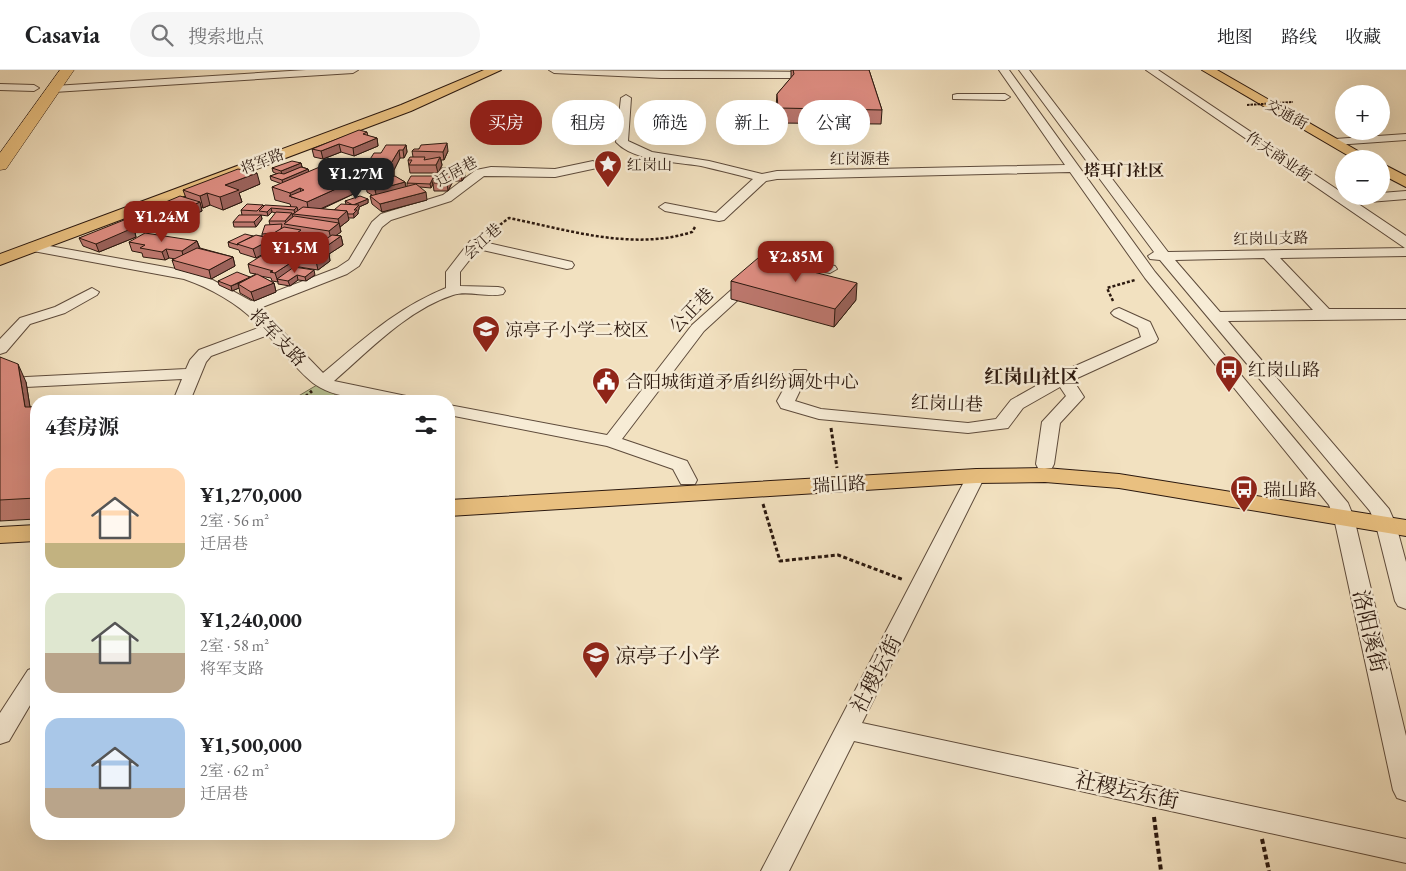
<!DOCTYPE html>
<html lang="zh">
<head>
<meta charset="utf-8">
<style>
	body { margin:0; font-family:"EB Garamond","Noto Serif SC",serif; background:#f6f6f6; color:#202124; height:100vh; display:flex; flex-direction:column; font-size:19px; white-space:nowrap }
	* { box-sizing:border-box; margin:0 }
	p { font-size:16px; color:#757577 }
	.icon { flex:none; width:28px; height:28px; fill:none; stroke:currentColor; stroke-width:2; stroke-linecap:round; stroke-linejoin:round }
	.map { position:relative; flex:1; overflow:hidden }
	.side { position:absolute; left:30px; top:325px; width:425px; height:445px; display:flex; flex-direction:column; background:#fff; border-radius:20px; box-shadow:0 5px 20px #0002 }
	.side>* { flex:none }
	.banner { position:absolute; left:470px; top:30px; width:475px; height:45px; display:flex; gap:10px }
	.tools { position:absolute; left:1335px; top:15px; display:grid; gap:10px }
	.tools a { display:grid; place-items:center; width:55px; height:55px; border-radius:50%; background:#fff; box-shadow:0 5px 20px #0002; font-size:25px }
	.price { position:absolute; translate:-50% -42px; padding:0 11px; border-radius:10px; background:#8f2418; color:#fff; font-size:16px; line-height:32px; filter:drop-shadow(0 1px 2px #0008) }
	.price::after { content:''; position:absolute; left:50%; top:30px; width:15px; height:11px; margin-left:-8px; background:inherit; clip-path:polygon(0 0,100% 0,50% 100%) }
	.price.current { background:#222; color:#fff }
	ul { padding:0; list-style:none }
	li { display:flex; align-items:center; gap:15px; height:125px; padding:0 15px }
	li span { display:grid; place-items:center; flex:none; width:140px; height:100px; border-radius:15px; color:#555 }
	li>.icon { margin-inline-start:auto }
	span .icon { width:60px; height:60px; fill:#fffc; stroke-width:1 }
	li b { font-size:21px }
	h2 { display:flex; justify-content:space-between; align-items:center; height:60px; padding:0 15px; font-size:21px }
	.pill { padding:0 18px; border-radius:22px; background:#fff; box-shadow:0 5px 20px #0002; font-size:18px; line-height:45px }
	.pill.current { background:#8f2418; color:#fff }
	header { display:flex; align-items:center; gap:30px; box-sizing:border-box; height:70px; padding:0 25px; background:#fff; border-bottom:1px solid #e0e0e0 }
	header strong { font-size:24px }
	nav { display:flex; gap:28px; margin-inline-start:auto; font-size:18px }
	.search { width:350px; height:45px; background:#f6f6f6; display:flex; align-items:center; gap:12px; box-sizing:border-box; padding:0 18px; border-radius:28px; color:#757577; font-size:19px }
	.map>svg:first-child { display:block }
</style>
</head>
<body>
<header>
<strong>Casavia</strong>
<div class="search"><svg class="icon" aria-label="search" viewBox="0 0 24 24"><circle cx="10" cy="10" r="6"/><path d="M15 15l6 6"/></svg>搜索地点</div>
<nav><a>地图</a><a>路线</a><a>收藏</a></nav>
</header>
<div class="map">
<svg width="1406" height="801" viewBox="0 0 1406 801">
	<rect width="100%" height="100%" fill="#f2e1c0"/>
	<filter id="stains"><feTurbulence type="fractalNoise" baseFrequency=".004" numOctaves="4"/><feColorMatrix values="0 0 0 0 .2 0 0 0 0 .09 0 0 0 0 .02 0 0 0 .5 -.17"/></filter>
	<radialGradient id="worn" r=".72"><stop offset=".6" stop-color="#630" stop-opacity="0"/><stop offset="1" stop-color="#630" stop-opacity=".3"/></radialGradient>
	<!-- green -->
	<path fill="#b9c393" stroke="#726e51" d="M322 312 341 319 328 331H290Z"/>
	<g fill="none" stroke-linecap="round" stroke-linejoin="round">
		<!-- minor casing -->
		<g stroke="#5e4b3b" stroke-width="2">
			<g id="minor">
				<path d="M306 0H358L353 3 54 22 49 19 54 16Z"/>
				<path d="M549 0 814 2 819 5 814 8H661L554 3Z"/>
				<path d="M999 0H1009L1155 202 1348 433 1354 448 1406 666V731L1397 728 1393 720 1334 448 1329 435 1145 208 1070 102 777 109 766 111 724 150 719 151 665 141 659 137 665 133 716 143 753 109C736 104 718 100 701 96 677 92 633 91 616 72L621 28 626 25 631 28 628 71 652 82 709 91 762 104 777 101 1065 95Z"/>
				<path d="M1019 0H1029L1168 182 1405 178 1146 0H1158L1344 124V126H1381V123L1406 121V129L1357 133 1406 166V186L1280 188 1329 239H1406V249L1228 251 1389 439 1396 455 1406 492V539L1398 536 1395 531 1376 455 1370 441 1160 190 1150 189 1148 186 1154 182ZM1264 188 1313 240 1220 242 1175 190Z"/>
				<path d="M0 14 34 15 39 18 34 21 0 20Z"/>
				<path d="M957 24H1005L1010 27 1005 30 953 29V25Z"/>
				<path d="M1406 64V70L1335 75 1329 72 1335 69Z"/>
				<path d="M593 91 599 95 597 98 555 107 484 106 451 131 391 150 382 157 359 196 347 204 260 238 323 303C364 269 395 239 446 218V202L470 171 475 170 572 192 574 195 572 198 567 199 478 179 460 202V216L498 217 503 218 505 221 503 224C487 228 468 220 453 225 407 240 370 280 334 311L411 327 413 331C386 331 339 331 316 315 301 305 281 279 268 265L211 286 206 292 190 331H173L182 309 26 317 20 316 18 312 20 308 26 307 186 299 190 290 199 280 261 257C240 235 213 219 184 209L33 181 28 180 26 177 28 174 33 173 193 202 209 208 251 231 337 198 349 190 372 152 381 144 443 125 476 100 491 97 555 99Z"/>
				<path d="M782 185 835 196 837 199 830 203 782 193 776 195 704 261 622 369 687 391 697 410 695 414H681L673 399 607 376 449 345V335L607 365 692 255 766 189Z"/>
				<path d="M92 218 99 222 97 225 65 243 30 254 6 282 0 284V269L20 248 55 237Z"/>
				<path d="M1119 238 1150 252 1158 269 1156 272 1073 310 1084 327 1060 353 1054 394 1052 398H1038L1036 394 1042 352 1066 326 1060 317 1023 338 1008 358 968 363 819 349 781 338 777 331 794 300H806L808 304 795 331 821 339 968 353 996 349 1011 330 1057 304 1141 267 1138 258 1114 246 1111 243 1114 240Z"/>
				<path d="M976 400 983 402 985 406 862 653 1406 769V793L854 671 789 801H761L967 406 969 402Z"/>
				<path d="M36 597V625L9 671 0 674V643L28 600Z"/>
			</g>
		</g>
		<!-- major casing -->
		<g stroke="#2c190f" stroke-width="2">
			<g id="major">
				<path d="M484 0H501L411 41 0 195V184L401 35Z"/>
				<path d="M1202 0H1217L1372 89H1354Z"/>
				<path d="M1381 93 1406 106V117L1381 104Z"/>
				<path d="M1045 398 1119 404 1406 450V466L1119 418 1045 412 976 413 449 446V430L976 399Z"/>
				<path d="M36 455V471L0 473V457Z"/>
			</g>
		</g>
		<!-- highway casing -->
		<g stroke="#2c190f" stroke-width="1">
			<path id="highway" d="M60 0H74L6 99 0 100V83Z"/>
		</g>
		<!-- path-far2 -->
		<g stroke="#2c190f" stroke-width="2.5" stroke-dasharray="3 2" stroke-linecap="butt">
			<path d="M488 164 509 148C568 160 633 181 692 162L695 157"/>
			<path d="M1113 231 1107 218 1135 210"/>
		</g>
		<!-- path-far1 -->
		<g stroke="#2c190f" stroke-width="3" stroke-dasharray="4 2.5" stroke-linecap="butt">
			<path d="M300 331 312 321"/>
			<path d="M831 358 837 398"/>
			<path d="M763 434 780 491 838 485 904 510"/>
		</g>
		<!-- path -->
		<g stroke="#2c190f" stroke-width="4" stroke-dasharray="5 3" stroke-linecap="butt">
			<path d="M1154 747 1161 801"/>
			<path d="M1262 769 1269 801"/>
		</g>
		<!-- minor -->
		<use href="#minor" fill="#f7ecd6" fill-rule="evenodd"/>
		<!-- major -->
		<use href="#major" fill="#e9c080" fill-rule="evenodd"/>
		<!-- highway -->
		<use href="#highway" fill="#e9c080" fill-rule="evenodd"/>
		<!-- path-bridge -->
		<path stroke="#2c190f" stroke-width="2" stroke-dasharray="2.5 1" stroke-linecap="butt" d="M1247 35 1293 32"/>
	</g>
	<!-- wall -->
	<g fill="#bd786e" stroke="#2c190f">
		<path d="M791 0H869L882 40 881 54 778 53 776 37 777 24 791 8Z"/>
		<path d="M367 62 368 66 377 68 378 76 354 86 341 82 323 89 314 87 312 79Z"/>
		<path d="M406 75 407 82 404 88H400L394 100V106L405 112 406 117 407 116V113L435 109 464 98 465 106 462 111H453L448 121H434L433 114 431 118 420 117 427 130 382 142 372 134 370 126 372 125 367 122 366 114 373 112H370L368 104 369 102 367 94 381 83Z"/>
		<path d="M419 79 448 81 444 90H441L442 95 438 103H410L408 90 413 87 412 81Z"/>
		<path d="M301 93 302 97 308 99 309 102 360 121 322 139 334 140 346 134 345 131 368 129V133L359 137V139L358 141V144L354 148H348L349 150 340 157 341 162 336 165 341 166 343 175 329 184 330 191 318 200 293 196 294 197 315 205 306 211 298 210 290 216 278 214V212L272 211 271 208 260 206 274 213 276 222 254 231 240 223 239 218 232 221 219 215 218 211 250 207 256 204 250 203 248 194 269 188 268 183 281 174 274 173 273 167 266 168 272 169 274 178 256 188 240 183 239 180 229 177 228 172 253 166H262V164L270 155 269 151 276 143 272 142 268 146 261 145 262 149 256 157H234L233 152 242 145 241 140 263 135 264 136 291 137 290 134 275 130 272 117 282 114 271 110 270 106 277 104 273 102 272 98Z"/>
		<path d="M260 114 239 123 242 132 223 140 210 135 203 138 201 137 202 141 161 159 140 154 142 160 135 163 136 167 99 182 83 176 79 168 137 151 135 145 186 128 183 120Z"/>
		<path d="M197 171 200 178 233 187 235 196 211 209 175 199 172 190 176 189 169 188 165 190 143 187 142 183 132 181 129 172Z"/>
		<path d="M731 211 856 230 834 257 731 229Z"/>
		<path d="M0 287 26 312 30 337H36V449L0 451Z"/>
	</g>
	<!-- shaded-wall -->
	<g fill="#9a625a" stroke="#2c190f">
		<path d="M377 68 378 76 354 86 353 78Z"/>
		<path d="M447 73 448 81 444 90 443 82Z"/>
		<path d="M339 74 341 82 323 89 321 81Z"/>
		<path d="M406 75 407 82 404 88 403 80Z"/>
		<path d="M399 80 400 88 394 100V105L391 112 389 104 390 95Z"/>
		<path d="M440 87 442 95 438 103 436 95Z"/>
		<path d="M301 93 302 97 282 105 281 101Z"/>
		<path d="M464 98 465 106 462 111 461 103Z"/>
		<path d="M308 99 309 103 283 114 282 110Z"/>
		<path d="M257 103 260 114 239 123 242 132 223 140 220 127 225 115Z"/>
		<path d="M452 103 453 111 448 121 447 113Z"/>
		<path d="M434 106 435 111 432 113 433 114 431 118 430 114Z"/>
		<path d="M358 109 360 121 309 144 307 132Z"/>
		<path d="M405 112 406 120 377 128 375 120Z"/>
		<path d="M300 118 303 130 291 127 290 123Z"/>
		<path d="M426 122 427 130 382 142 380 134Z"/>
		<path d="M207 123 210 135 203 138 200 126Z"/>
		<path d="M368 129V133L359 137V139L358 141V144L354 148 353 135Z"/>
		<path d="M200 132 202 141 161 159 158 150Z"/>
		<path d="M297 137 298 141 295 144 294 140Z"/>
		<path d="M271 138 272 142 268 146 267 142Z"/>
		<path d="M347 141 349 150 340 157 338 149Z"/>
		<path d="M292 143 293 147 286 154 285 151Z"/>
		<path d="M261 145 262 149 256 157 254 152Z"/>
		<path d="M139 151 142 160 135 163 136 167 99 182 96 174 127 156Z"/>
		<path d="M339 153 341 162 331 169 329 161Z"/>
		<path d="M341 166 343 175 329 184 330 191 318 200 316 191 326 184 324 178Z"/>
		<path d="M272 169 274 178 256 188 253 179Z"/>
		<path d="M197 171 200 180 184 190 182 181Z"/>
		<path d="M166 179 169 188 165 190 162 182Z"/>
		<path d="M233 187 235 196 211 209 209 200Z"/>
		<path d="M292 192 295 201 277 209 278 212 275 203Z"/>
		<path d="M314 200 315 205 306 211 305 207Z"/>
		<path d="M297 205 298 210 290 216 288 211Z"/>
		<path d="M251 208 238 214 239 218 232 221 231 216Z"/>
		<path d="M274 213 276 222 254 231 251 222Z"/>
		<path d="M857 213 856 230 834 257 835 239Z"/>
		<path d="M18 294 26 312 33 356 25 337Z"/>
	</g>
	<!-- building -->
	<g fill="#dc8c80" stroke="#2c190f">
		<path d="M793 0H869L882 40 778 38 777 24 794 4Z"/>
		<path d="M359 60 367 62 363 64 377 68 353 78 339 74 321 81 312 79Z"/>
		<path d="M447 73 443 82 412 81 414 79H419L421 75Z"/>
		<path d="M386 75H406L403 80H399L390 95 393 97 389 104H368L374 94H367L374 83H381Z"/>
		<path d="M410 87H425L424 90 440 87 436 95H409L412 90H408Z"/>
		<path d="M292 91 301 93 281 101 272 98Z"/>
		<path d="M322 96 358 109 307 132 289 126 304 120 300 118 290 123 272 117Z"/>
		<path d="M301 97 308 99 282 110 270 106 279 103 284 104Z"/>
		<path d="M441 98H464L461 103H452L447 113H432Z"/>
		<path d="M238 99 257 103 225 115 239 120 220 127 207 123 200 126 183 120Z"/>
		<path d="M395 106 405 112 375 120 366 114Z"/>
		<path d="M411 106H434L430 114 407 113Z"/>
		<path d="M416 114 426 122 380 134 370 126Z"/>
		<path d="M180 126 200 132 158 150 135 145Z"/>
		<path d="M360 126 368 129 353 135 345 131Z"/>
		<path d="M247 134 263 135 257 141 241 140Z"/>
		<path d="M341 134 359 135 354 140H357L353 144H348L347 141 334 140Z"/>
		<path d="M265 135 297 137 294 140 271 138 267 142 259 141Z"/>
		<path d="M303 137 347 141 338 149 293 144Z"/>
		<path d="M276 142 292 143 285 151H269Z"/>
		<path d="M239 145H261L254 152H233Z"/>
		<path d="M294 146 339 153 329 161 284 154Z"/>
		<path d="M129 148 139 151 127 156 133 158 96 174 79 168Z"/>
		<path d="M282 154 281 159 275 163 262 164 265 155Z"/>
		<path d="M284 157 301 160 297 163 326 169 332 165 341 166 324 178 286 170 289 168 272 164Z"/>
		<path d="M145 163 197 171 182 181 166 179 162 182 140 178 145 175 129 172Z"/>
		<path d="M245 164 253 166 237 174 238 175 228 172Z"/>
		<path d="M256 165 272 169 253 179 237 174Z"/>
		<path d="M282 174 329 182 316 191 268 183Z"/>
		<path d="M197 178 233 187 209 200 172 190Z"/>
		<path d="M261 186 292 192 275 203 270 202 273 201 248 194Z"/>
		<path d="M758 188 857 213 835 239 731 211Z"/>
		<path d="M294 197 314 200 305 207 297 205 288 211 277 209Z"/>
		<path d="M237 202 250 207 231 216 218 211Z"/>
		<path d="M257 204 274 213 251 222 238 214Z"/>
		<path d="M0 287 18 294 25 337H36V428L0 430Z"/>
	</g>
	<!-- icons -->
	<defs>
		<g id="sight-pin" transform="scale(1.4375)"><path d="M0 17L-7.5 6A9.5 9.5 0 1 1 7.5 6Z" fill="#8f2418" stroke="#f7ecd6"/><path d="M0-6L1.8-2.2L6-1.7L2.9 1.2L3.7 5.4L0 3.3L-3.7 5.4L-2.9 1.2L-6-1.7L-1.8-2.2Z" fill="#fff"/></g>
		<g id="school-pin" transform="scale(1.4375)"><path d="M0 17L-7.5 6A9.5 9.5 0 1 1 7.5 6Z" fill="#8f2418" stroke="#f7ecd6"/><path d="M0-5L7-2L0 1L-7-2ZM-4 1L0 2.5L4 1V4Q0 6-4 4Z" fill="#fff"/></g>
		<g id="bus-pin" transform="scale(1.4375)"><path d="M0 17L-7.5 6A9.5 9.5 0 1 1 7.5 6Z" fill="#8f2418" stroke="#f7ecd6"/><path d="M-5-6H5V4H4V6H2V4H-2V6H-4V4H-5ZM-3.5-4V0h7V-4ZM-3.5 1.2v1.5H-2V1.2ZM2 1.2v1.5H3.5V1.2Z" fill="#fff"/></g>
		<g id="civic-pin" transform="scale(1.4375)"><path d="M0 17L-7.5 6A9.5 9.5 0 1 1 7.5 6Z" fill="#8f2418" stroke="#f7ecd6"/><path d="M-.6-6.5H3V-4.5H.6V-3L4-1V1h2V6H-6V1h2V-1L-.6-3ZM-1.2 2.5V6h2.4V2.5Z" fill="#fff"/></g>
	</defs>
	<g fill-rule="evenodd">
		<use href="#sight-pin" x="608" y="94"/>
		<use href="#school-pin" x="486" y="259"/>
		<use href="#bus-pin" x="1229" y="299"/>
		<use href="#civic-pin" x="606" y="311"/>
		<use href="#bus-pin" x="1244" y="419"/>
		<use href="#school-pin" x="596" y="585"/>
	</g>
	<g text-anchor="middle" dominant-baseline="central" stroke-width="5" stroke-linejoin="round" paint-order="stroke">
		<!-- far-street labels -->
		<g font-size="15" fill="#2c190f" stroke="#f7ecd6">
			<text transform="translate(1287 44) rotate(29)">交通街</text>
			<text transform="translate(1279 86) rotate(34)">作夫商业街</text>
			<text x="860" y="88">红岗源巷</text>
			<text transform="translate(262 91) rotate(-21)">将军路</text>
			<text transform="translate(456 101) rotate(-29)">迁居巷</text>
			<text transform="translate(1271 168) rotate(-1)">红岗山支路</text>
			<text transform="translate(482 171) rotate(-42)">会江巷</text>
		</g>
		<!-- far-poi labels -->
		<g font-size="15" fill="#2c190f" stroke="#f7ecd6" text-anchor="start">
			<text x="627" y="94">红岗山</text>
		</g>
		<!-- far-neighbourhood labels -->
		<g font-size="16" font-weight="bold" fill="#2c190f" stroke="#f7ecd6">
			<text x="1124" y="100">塔耳门社区</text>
		</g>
		<!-- street labels -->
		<g font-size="18" fill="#2c190f" stroke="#f7ecd6">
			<text transform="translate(691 240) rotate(-46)">公正巷</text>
			<text transform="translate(278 267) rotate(46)">将军支路</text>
			<text transform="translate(947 333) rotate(2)">红岗山巷</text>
			<text transform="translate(839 414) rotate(-3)">瑞山路</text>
		</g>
		<!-- poi labels -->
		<g font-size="18" fill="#2c190f" stroke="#f7ecd6" text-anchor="start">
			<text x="505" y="259">凉亭子小学二校区</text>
			<text x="1248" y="299">红岗山路</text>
			<text x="625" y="311">合阳城街道矛盾纠纷调处中心</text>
			<text x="1263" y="419">瑞山路</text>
		</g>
		<!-- neighbourhood labels -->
		<g font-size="19" font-weight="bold" fill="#2c190f" stroke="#f7ecd6">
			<text x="1032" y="306">红岗山社区</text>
		</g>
		<!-- near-street labels -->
		<g font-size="21" fill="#2c190f" stroke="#f7ecd6">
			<text transform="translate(1370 561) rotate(77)">洛阳溪街</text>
			<text transform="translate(876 604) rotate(-63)">社稷坛街</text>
			<text transform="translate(1127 720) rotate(12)">社稷坛东街</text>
		</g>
		<!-- near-poi labels -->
		<g font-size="21" fill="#2c190f" stroke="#f7ecd6" text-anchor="start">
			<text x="615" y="585">凉亭子小学</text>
		</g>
	</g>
	<rect width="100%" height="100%" filter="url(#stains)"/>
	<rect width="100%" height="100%" fill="url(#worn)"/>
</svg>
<div class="tools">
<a>+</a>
<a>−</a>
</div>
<b class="price current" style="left:356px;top:130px">¥1.27M</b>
<b class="price" style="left:162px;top:173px">¥1.24M</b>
<b class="price" style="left:295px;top:204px">¥1.5M</b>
<b class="price" style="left:796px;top:213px">¥2.85M</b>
<div class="banner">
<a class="pill current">买房</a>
<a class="pill">租房</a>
<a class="pill">筛选</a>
<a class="pill">新上</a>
<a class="pill">公寓</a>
</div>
<section class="side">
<h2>4套房源<svg class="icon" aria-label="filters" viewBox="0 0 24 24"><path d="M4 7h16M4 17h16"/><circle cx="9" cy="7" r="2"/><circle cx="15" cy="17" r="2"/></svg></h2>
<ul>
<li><span style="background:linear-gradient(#ffd9b3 75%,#c2b280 0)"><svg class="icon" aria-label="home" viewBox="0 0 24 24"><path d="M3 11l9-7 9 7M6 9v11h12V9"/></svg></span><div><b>¥1,270,000</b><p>2室 · 56 m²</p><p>迁居巷</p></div></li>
<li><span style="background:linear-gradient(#dfe7d0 60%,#b9a48a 0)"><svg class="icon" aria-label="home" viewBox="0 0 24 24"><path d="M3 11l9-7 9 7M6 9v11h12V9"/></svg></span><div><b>¥1,240,000</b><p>2室 · 58 m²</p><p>将军支路</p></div></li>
<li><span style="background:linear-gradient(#a9c7e8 70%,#b9a48a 0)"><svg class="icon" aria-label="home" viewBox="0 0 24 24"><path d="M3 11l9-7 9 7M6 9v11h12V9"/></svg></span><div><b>¥1,500,000</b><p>2室 · 62 m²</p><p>迁居巷</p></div></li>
</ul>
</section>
</div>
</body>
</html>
